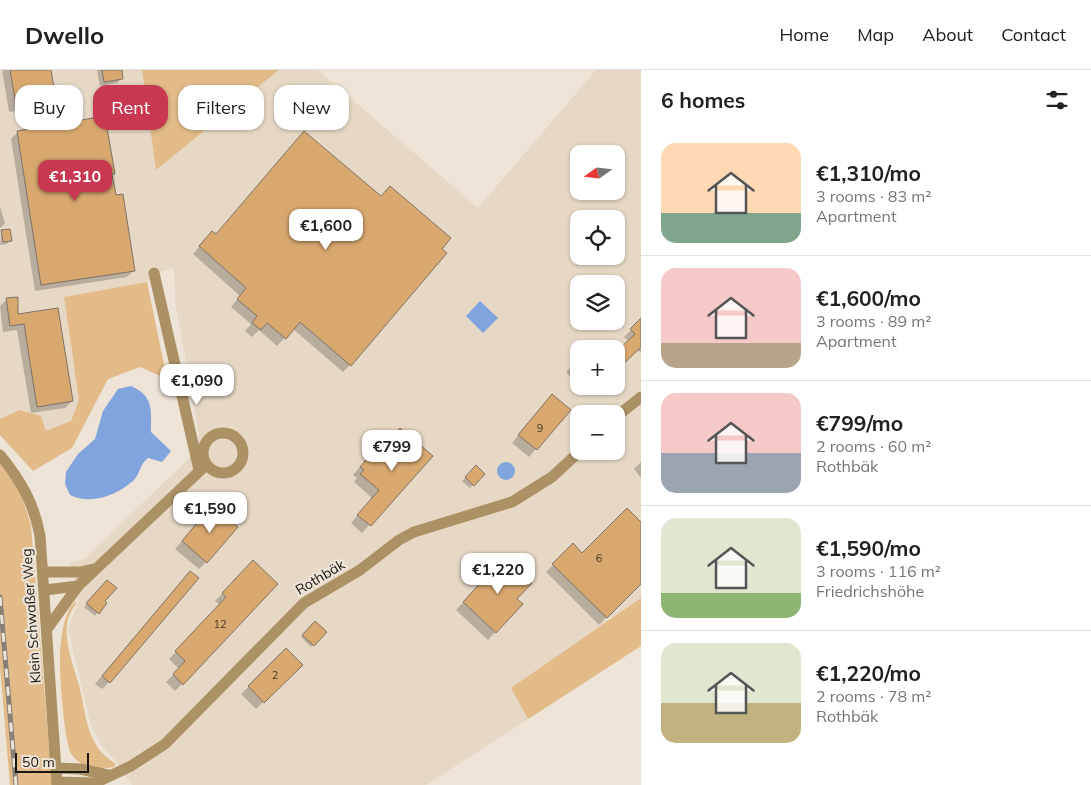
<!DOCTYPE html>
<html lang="en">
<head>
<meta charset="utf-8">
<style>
	body { margin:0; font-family:Mulish,sans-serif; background:#f2f2f2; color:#202124; height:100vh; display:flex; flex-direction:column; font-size:19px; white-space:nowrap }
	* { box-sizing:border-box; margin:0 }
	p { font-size:16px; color:#757577 }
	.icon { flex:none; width:28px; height:28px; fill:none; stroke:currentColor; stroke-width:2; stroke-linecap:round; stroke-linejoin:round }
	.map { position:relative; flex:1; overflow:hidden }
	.panel { display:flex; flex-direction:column; background:#fff; width:450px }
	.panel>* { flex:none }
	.top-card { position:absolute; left:15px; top:15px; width:475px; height:45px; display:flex; gap:10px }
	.needle { width:32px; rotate:255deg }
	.buttons { position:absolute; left:570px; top:75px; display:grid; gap:10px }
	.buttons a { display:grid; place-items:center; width:55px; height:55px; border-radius:10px; background:#fff; box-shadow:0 1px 4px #0004; font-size:25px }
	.scale { position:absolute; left:15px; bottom:12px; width:74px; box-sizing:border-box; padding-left:5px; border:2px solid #191611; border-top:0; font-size:14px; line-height:18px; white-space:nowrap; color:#191611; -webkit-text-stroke:4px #ede3d6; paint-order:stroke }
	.price { position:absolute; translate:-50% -42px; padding:0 11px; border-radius:10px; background:#fff; color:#222; font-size:16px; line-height:32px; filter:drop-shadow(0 1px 2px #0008) }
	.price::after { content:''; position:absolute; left:50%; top:30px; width:15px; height:11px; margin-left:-8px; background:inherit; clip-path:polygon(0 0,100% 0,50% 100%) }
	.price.selected { background:#c83850; color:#fff }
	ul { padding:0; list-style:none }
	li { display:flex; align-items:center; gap:15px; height:125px; padding:0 20px }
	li+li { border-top:1px solid #e0e0e0 }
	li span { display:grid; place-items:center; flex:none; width:140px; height:100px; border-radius:15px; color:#555 }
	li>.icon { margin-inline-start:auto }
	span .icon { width:60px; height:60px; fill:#fffc; stroke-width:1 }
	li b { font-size:21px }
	h2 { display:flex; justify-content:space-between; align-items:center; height:60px; padding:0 20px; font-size:21px }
	.tag { padding:0 18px; border-radius:15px; background:#fff; box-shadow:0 1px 4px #0004; font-size:18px; line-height:45px }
	.tag.selected { background:#c83850; color:#fff }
	header { display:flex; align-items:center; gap:30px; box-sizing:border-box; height:70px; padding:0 25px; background:#fff; border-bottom:1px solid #e0e0e0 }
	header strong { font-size:24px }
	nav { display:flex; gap:28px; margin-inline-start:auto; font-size:18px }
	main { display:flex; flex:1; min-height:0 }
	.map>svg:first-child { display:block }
</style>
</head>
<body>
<header>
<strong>Dwello</strong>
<nav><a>Home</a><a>Map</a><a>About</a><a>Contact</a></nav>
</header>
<main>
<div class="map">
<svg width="641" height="715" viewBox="0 0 641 715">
	<rect width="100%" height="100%" fill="#ede3d6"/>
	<!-- built -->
	<path fill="#e7d8c5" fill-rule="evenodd" d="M0 0H142L156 99 279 0H318L478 138 596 0H641V576L426 715H132L114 689 102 676 91 655 68 560 78 532 70 492 84 489 197 381 199 364 175 231 174 198 155 203 147 212 64 227 79 330 71 351 46 362 41 346 21 340 0 349ZM579 84H616V121H579ZM579 149H616V186H579ZM579 214H616V251H579ZM579 279H616V316H579ZM579 344H616V381H579Z"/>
	<!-- green -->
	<g fill="#e2bb89">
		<path d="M142 0H279L156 100Z"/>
		<path d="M147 212 167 309 140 297 108 309 72 378 33 401 0 365V349L20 340 41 346 46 361 71 351 79 330 64 227Z"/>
		<path d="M0 394 20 421 31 455 52 715H10L0 596Z"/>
		<path d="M641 528V576L528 649 511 618Z"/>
		<path d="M76 531V534C72 540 67 547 67 555 65 573 73 595 78 612 87 642 84 675 116 694L114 697C98 699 82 699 72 685 64 675 59 601 60 585 61 569 63 542 76 531Z"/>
	</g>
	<!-- water -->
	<g fill="#81a4de">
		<path d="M480 231 498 248 483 263 466 246Z"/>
		<path d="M131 316C154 326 151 340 151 362L171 381 162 392 148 388C139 395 140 404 134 410 116 426 92 435 70 425L65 414 66 402 78 384 95 369 103 341 118 319Z"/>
		<circle cx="506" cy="401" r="9"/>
	</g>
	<!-- shadow -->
	<g fill="#0003">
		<path d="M2 0H50L53 23 33 38 9 42Z"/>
		<path d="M97 0H120L122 8 117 13 100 16Z"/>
		<path d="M137 44 146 55 143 58 135 59 133 47Z"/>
		<path d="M18 62 114 103 111 105 115 127 134 200 127 207 35 221 11 69Z"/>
		<path d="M0 137 5 153 0 158Z"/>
		<path d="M2 161 10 170 7 174 0 175Z"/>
		<path d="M205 170 350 295 343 302 293 259 277 276 259 260 252 267 245 261 251 254 231 237 240 226 193 184Z"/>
		<path d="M7 229 17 246 57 239 72 331 65 338 31 343 17 260 3 262 0 236Z"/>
		<path d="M641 250V283L624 267Z"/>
		<path d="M579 289V303L577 302 571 308 566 302Z"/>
		<path d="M592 316H599L595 320Z"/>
		<path d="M545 333 569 340 529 387 512 373Z"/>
		<path d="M379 383 431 386 362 463 351 453 372 428 354 412 357 408 353 405 368 387Z"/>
		<path d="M641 392V408L634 399Z"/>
		<path d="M476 397 484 404 470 418 462 411Z"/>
		<path d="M205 444 206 492 199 499 175 479Z"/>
		<path d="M641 454V512L599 555 546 502 573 475 582 484Z"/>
		<path d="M253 492 182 614 175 621 166 612 179 599 169 589 220 535 215 531Z"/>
		<path d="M497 496 515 529 521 534 488 570 456 540Z"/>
		<path d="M183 510 109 612 102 619 95 614Z"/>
		<path d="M103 515V532L95 546 84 537Z"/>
		<path d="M315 552 325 562 311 577 301 567Z"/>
		<path d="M286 580 301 595 256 639 241 624Z"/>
	</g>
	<!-- building -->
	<g fill="#d9a86f" stroke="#7e7469">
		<path d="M10 0H51L55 23 42 31 16 35Z"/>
		<path d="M102 0H122L123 9 104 12Z"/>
		<path d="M146 41 148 55 138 57 136 43Z"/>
		<path d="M105 46 115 104H112L116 125 123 124 135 201 41 215 17 61Z"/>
		<path d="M304 61 381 126 390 116 451 168 442 179 447 183 351 296 300 252 286 269 267 253 261 260 252 253 257 246 237 229 246 218 199 176 212 161 216 164Z"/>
		<path d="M10 159 12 171 3 172 1 160Z"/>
		<path d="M18 227V244L58 238 73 331 37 337 24 254 10 256 6 228Z"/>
		<path d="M641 248V277L616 301V282L635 264 630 259Z"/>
		<path d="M552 324 571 340 537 380 518 365Z"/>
		<path d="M400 358 433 386 371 456 357 445 379 420 360 404 364 400 360 397 376 378 380 382Z"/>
		<path d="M476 395 485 404 474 416 465 407Z"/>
		<path d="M212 435 238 457 207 493 182 471Z"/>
		<path d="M627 438 641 452V514L607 548 552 494 573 473 582 483Z"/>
		<path d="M504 487 532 513 517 529 523 534 496 563 463 532Z"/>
		<path d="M253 490 278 514 183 615 173 604 185 591 175 581 226 527 222 523Z"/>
		<path d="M190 501 199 508 110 613 102 606Z"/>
		<path d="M107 510 117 518 105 531 107 533 99 544 86 533Z"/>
		<path d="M315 551 327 562 314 576 302 565Z"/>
		<path d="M286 578 303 595 264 633 248 616Z"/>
	</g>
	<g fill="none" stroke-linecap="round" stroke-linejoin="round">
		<!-- minor -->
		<g stroke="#ac9164" stroke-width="11">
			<path d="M154 203 199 400"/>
			<path d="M616 347 641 327"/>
			<circle cx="223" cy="383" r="20"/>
			<path d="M0 385C21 411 34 433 40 466L57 715"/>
			<path d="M44 502H81L95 499"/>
			<path d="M45 520 78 516 206 395"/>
			<path d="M47 559 78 516"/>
			<path d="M56 698 80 699 108 705"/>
			<path d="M57 712 95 713 131 696 165 674 304 533 360 500 399 470 414 462 512 432 552 407 580 381"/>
		</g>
		<!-- rail casing -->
		<g stroke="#878077" stroke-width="5">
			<path id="rail" d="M0 527 16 715"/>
		</g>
		<!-- rail -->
		<use href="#rail" stroke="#ede3d6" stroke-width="3" stroke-dasharray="9" stroke-linecap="butt"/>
	</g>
	<g text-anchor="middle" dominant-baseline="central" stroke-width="4.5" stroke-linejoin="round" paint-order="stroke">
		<!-- number labels -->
		<g font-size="11" fill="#493a28">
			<text x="540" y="358">9</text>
			<text x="599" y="488">6</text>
			<text x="220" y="554">12</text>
			<text x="275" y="605">2</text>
		</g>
		<!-- street labels -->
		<g font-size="14" fill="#191611" stroke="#ede3d6">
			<text transform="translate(320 507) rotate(-31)">Rothbäk</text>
			<text transform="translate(31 546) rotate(-94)">Klein Schwaßer Weg</text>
		</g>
	</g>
</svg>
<div class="buttons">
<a><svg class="needle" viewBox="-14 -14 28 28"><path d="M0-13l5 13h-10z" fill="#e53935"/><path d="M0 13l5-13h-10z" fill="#757577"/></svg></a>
<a><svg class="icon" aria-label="locate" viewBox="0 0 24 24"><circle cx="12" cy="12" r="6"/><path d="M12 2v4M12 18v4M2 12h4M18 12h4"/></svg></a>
<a><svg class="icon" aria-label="layers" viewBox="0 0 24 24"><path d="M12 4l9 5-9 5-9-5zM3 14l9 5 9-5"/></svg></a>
<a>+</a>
<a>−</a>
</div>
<div class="scale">50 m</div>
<b class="price selected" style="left:75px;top:132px">€1,310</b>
<b class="price" style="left:326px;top:181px">€1,600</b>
<b class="price" style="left:197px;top:336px">€1,090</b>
<b class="price" style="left:392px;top:402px">€799</b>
<b class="price" style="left:210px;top:464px">€1,590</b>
<b class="price" style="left:498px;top:525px">€1,220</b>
<div class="top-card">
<a class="tag">Buy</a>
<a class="tag selected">Rent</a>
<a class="tag">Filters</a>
<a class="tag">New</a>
</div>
</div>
<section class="panel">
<h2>6 homes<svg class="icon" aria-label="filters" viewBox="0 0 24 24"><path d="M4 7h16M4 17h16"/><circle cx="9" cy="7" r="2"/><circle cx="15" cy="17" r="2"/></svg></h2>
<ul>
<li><span style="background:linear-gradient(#ffd9b3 70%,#7fa58c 0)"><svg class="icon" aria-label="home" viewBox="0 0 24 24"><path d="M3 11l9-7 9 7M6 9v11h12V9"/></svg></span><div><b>€1,310/mo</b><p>3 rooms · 83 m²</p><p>Apartment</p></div></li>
<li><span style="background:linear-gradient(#f6c9c9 75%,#b9a48a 0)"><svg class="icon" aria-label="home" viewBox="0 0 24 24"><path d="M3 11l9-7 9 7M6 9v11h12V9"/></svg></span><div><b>€1,600/mo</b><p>3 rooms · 89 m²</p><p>Apartment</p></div></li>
<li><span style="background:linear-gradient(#f6c9c9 60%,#9aa5b1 0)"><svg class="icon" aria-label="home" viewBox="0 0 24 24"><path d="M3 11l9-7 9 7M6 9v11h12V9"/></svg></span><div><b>€799/mo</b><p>2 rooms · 60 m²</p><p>Rothbäk</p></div></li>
<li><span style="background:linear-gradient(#dfe7d0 75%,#8fb573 0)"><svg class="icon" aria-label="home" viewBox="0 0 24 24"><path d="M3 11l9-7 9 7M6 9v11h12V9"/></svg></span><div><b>€1,590/mo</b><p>3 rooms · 116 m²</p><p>Friedrichshöhe</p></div></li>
<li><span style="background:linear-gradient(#dfe7d0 60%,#c2b280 0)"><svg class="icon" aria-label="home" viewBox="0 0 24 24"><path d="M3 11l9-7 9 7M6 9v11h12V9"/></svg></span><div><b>€1,220/mo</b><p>2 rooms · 78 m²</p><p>Rothbäk</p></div></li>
</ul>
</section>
</main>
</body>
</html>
